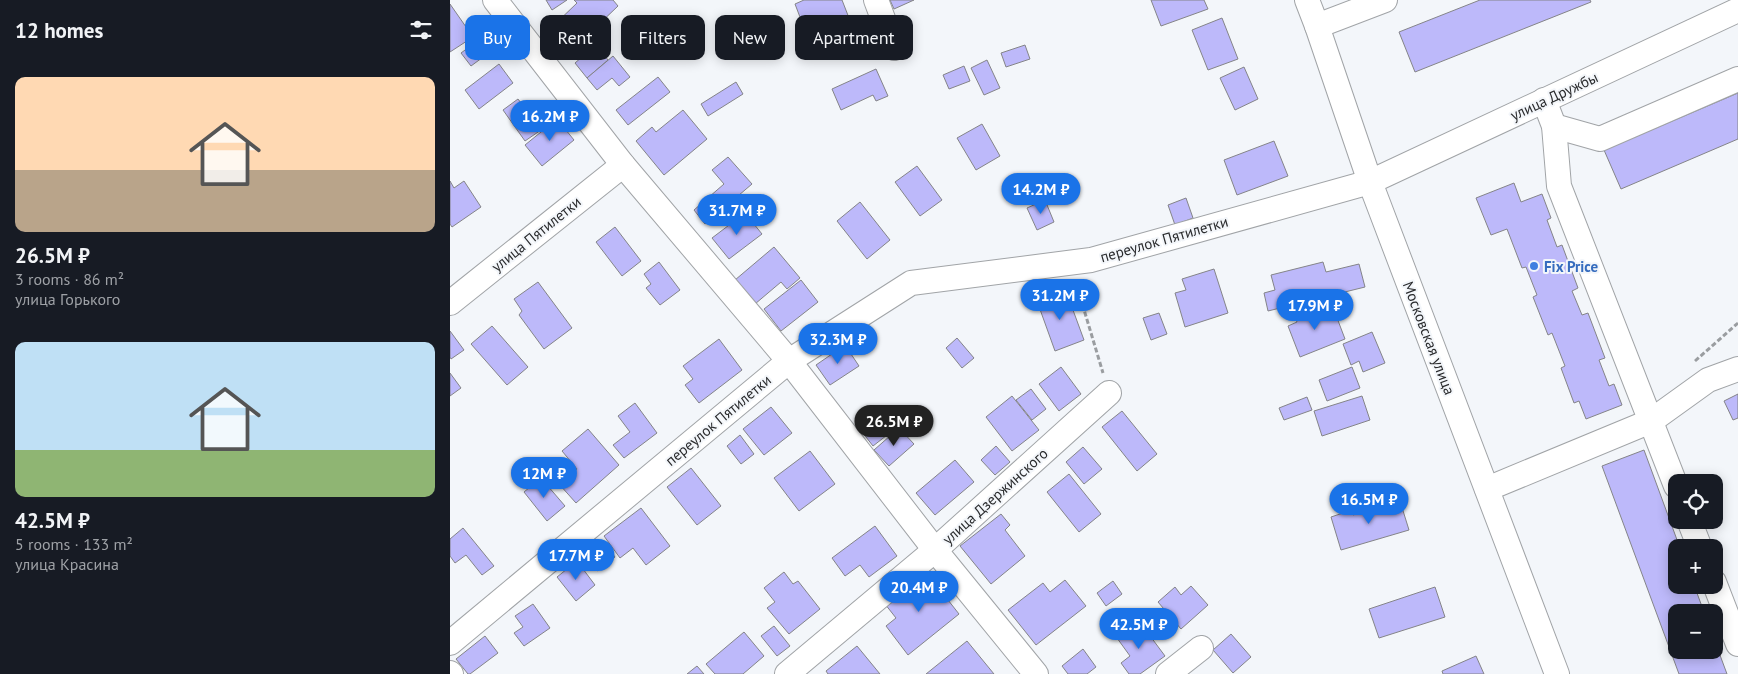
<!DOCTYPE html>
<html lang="en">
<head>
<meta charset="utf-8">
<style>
	body { margin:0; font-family:"PT Sans",sans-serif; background:#242831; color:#f1f3f6; height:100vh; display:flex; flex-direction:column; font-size:19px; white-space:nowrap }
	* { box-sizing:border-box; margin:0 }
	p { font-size:16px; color:#9ea1a6 }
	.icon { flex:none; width:28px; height:28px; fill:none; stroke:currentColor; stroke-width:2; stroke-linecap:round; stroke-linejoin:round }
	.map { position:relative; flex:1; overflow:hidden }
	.side { display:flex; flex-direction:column; background:#171b24; width:450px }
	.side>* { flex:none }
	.banner { position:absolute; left:15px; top:15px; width:475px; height:45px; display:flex; gap:10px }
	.buttons { position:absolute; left:1218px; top:474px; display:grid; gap:10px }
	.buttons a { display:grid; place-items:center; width:55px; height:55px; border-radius:10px; background:#171b24; box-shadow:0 2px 12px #0003; font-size:25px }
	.price { position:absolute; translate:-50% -42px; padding:0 11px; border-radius:18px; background:#1a73e8; color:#fff; font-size:16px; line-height:32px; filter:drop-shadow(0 1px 2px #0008) }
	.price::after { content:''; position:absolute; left:50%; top:30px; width:15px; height:11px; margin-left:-8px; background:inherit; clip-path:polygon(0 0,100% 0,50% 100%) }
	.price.selected { background:#222; color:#fff }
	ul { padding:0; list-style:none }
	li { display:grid; align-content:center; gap:10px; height:265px; padding:0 15px }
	li span { display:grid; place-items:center; height:155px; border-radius:10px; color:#555 }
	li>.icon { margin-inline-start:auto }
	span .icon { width:90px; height:90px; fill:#fffc; stroke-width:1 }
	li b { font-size:21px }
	h2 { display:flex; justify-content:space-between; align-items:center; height:60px; padding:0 15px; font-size:21px }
	.tag { padding:0 18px; border-radius:10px; background:#171b24; box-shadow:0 2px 12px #0003; font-size:18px; line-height:45px }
	.tag.selected { background:#1a73e8; color:#fff }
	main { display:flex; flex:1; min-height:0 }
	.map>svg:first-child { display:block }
</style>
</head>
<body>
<main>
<section class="side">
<h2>12 homes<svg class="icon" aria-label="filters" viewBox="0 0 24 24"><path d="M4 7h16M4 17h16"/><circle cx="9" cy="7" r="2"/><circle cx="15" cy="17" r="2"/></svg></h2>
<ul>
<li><span style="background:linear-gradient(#ffd9b3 60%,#b9a48a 0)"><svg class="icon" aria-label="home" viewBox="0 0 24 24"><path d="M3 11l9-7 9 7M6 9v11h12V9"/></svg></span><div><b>26.5M ₽</b><p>3 rooms · 86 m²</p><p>улица Горького</p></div></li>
<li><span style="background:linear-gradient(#bfe0f5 70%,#8fb573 0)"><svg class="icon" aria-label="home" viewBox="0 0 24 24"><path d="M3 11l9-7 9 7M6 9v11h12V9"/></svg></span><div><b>42.5M ₽</b><p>5 rooms · 133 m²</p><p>улица Красина</p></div></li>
</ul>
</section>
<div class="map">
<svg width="1288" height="674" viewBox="0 0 1288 674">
	<rect width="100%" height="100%" fill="#f3f6fa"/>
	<!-- building -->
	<g fill="#bdb9fa" stroke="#848488">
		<path d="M96 0H117L102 10Z"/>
		<path d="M124 0H163L168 6 122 50 101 28 127 3Z"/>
		<path d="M354 0H392L399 18 380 26 376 16 353 25 345 4Z"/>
		<path d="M440 0H464L444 9Z"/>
		<path d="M701 0H754L758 9 711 26Z"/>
		<path d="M1030 0H1140L1141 2 965 72 949 32Z"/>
		<path d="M0 4 23 37 0 52Z"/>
		<path d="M772 18 788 59 758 70 742 30Z"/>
		<path d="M30 39 40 52 21 66 11 53Z"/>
		<path d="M146 45 158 60 137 78 125 63Z"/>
		<path d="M575 45 580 59 556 67 551 53Z"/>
		<path d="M163 56 180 77 169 86 162 78 147 90 137 78Z"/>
		<path d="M537 60 550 88 534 95 521 68Z"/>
		<path d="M49 64 63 83 29 109 15 90Z"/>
		<path d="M514 66 520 81 499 89 493 75Z"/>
		<path d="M794 67 808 99 785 110 770 78Z"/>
		<path d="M426 69 438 96 426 101 423 95 391 110 382 89Z"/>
		<path d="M208 77 220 92 178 125 166 110Z"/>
		<path d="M286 82 293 94 258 116 251 104Z"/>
		<path d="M1288 93V139L1171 189 1154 150Z"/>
		<path d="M68 99 91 130 75 141 53 110Z"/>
		<path d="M233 110 257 139 214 175 186 141 202 127 206 132Z"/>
		<path d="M107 119 124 140 92 166 75 145Z"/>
		<path d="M532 124 550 156 526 170 507 138Z"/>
		<path d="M824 141 838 176 787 195 774 160Z"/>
		<path d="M278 157 302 184 255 224 244 210 274 184 262 170Z"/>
		<path d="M467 166 492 200 470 216 445 182Z"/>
		<path d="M0 181 4 188 14 181 31 207 2 227 0 224Z"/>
		<path d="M1064 183 1071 202 1092 194 1101 218 1097 220 1107 247 1112 245 1128 288 1122 291 1132 315 1138 313 1155 358 1149 360 1159 386 1164 384 1172 405 1136 419 1129 401 1124 403 1111 368 1115 366 1102 333 1098 335 1083 297 1087 295 1076 267 1072 268 1057 229 1041 235 1026 198Z"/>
		<path d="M736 198 743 218 725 225 718 205Z"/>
		<path d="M595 200 604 222 587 230 577 208Z"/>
		<path d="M410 202 440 240 417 259 387 221Z"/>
		<path d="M295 213 312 234 279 259 262 238Z"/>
		<path d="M165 227 191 261 172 276 146 242Z"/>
		<path d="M324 247 350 278 337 289 331 282 305 304 285 280Z"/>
		<path d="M209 262 230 290 210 305 196 288 201 284 194 274Z"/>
		<path d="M873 262 876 272 909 264 915 287 818 311 814 293 825 290 821 275Z"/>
		<path d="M764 269 778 313 735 327 725 293 736 290 732 279Z"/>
		<path d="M351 280 368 302 331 331 314 309Z"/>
		<path d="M88 282 122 328 94 349 69 315 72 311 64 299Z"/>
		<path d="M616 291 634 340 605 351 587 301Z"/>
		<path d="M863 307 867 317 884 310 895 339 850 357 838 326 847 322 844 314Z"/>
		<path d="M709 313 717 334 701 340 693 318Z"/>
		<path d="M42 326 78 367 57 385 21 344Z"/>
		<path d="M0 331 14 350 1 359 0 357Z"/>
		<path d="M922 332 935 363 913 372 909 361 901 365 893 344Z"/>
		<path d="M507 338 524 358 512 368 496 348Z"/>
		<path d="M269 339 292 370 249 403 235 385 243 379 233 366Z"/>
		<path d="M395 345 409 366 380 385 366 365Z"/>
		<path d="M611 367 631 394 609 411 589 384Z"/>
		<path d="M902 367 910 388 877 401 869 380Z"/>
		<path d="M0 373 11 388 0 396Z"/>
		<path d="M581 389 596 409 582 420 566 400Z"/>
		<path d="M1288 394V418L1283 420 1274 401Z"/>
		<path d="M562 396 589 430 562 451 536 417Z"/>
		<path d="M912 396 920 420 872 436 864 411Z"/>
		<path d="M857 397 862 410 834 420 829 408Z"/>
		<path d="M185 403 207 433 174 458 163 445 180 432 168 416Z"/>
		<path d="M321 407 342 433 314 455 293 429Z"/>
		<path d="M435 407 450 425 423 446 409 428Z"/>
		<path d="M672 411 707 454 687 471 652 427Z"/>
		<path d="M449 428 464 444 439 466 424 450Z"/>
		<path d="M138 429 169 465 126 503 109 484 127 469 112 451Z"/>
		<path d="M290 435 304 454 291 464 277 446Z"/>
		<path d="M546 446 560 462 545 475 531 460Z"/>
		<path d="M633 447 652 469 634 484 616 462Z"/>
		<path d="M1194 450 1230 548H1226V585H1244L1254 612H1226V650H1264V639L1277 674H1229L1152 466Z"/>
		<path d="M360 451 385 484 349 511 324 478Z"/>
		<path d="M505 460 524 482 485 515 466 493Z"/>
		<path d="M241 468 271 506 247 525 217 487Z"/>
		<path d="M619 474 651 514 629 532 597 492Z"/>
		<path d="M91 478 115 506 97 521 74 492Z"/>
		<path d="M950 501 959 530 891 550 881 517 902 510 903 515Z"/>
		<path d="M191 508 220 546 196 565 183 548 170 558 154 536Z"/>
		<path d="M551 514 560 525 555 530 575 556 541 584 510 546Z"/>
		<path d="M425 526 447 556 419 577 410 565 395 576 382 558Z"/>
		<path d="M13 528 44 566 32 575 16 555 5 563 0 556V539Z"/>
		<path d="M155 544 165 557 147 571 136 558Z"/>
		<path d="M127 561 145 585 126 601 107 577Z"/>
		<path d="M334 572 343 584 348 581 370 609 339 634 317 608 325 602 314 588Z"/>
		<path d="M476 572 509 614 458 655 436 626 446 618 435 604Z"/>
		<path d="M615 580 636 606 586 645 558 610 593 583 600 592Z"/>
		<path d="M663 581 672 594 656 606 647 593Z"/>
		<path d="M741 586 758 605 731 629 708 602 725 587 731 595Z"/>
		<path d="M985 587 995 617 929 638 919 609Z"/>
		<path d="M83 604 100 628 74 646 64 633 73 627 65 616Z"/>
		<path d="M689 621 715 656 690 674H679L671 663 680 656 667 638Z"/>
		<path d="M324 626 340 646 327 656 311 636Z"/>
		<path d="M294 632 314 656 293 674H265L256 664Z"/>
		<path d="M781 634 801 657 783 673 763 650Z"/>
		<path d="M35 636 48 653 20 674H18L6 659Z"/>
		<path d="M517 641 544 674H476Z"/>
		<path d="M407 646 430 674H378L376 671Z"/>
		<path d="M633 649 646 667 637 674H618L612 666Z"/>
		<path d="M1026 656 1034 674H993L992 671Z"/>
		<path d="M247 666 254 674H237Z"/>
	</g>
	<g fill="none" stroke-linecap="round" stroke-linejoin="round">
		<!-- minor casing -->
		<g stroke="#a1a4a7" stroke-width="26">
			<g id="minor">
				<path d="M45 0 173 165 339 361 485 550 586 674"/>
				<path d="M426 0 444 48"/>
				<path d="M857 0 867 26 920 182 1107 674"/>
				<path d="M867 26 935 0"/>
				<path d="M1094 100 1104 126 1109 186 1226 486"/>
				<path d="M1104 126 1150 139 1288 79"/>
				<path d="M0 303 173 165"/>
				<path d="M1037 489 1201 421 1258 380 1288 369"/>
				<path d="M1239 520 1250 548"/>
				<path d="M1264 582 1288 644"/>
				<path d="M0 643 339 361 461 283 641 260 920 182 1288 10"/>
				<path d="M0 673 1 674"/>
				<path d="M337 674 485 550 659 393"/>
				<path d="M718 674 751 648"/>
			</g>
		</g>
		<!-- path -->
		<g stroke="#9a9da0" stroke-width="3" stroke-dasharray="5 2.5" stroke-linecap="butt">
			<path d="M626 283 653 373"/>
			<path d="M1245 361 1288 323"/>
		</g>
		<!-- minor -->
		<use href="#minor" stroke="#fff" stroke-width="24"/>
	</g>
	<!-- markers -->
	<circle fill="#3f7fe0" stroke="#f3f6fa" stroke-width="2" cx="1084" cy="266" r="5"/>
	<g text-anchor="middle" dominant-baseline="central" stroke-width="4" stroke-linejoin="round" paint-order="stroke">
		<!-- street labels -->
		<g font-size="15" fill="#2a2b2d" stroke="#f3f6fa">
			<text transform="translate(1104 96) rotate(-25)">улица Дружбы</text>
			<text transform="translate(86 234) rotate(-39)">улица Пятилетки</text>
			<text transform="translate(714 239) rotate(-16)">переулок Пятилетки</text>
			<text transform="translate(979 338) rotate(69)">Московская улица</text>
			<text transform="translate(268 420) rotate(-40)">переулок Пятилетки</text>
			<text transform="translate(545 496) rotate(-42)">улица Дзержинского</text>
		</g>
		<!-- shop labels -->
		<g font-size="15" font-weight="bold" fill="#366cbe" stroke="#f3f6fa" text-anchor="start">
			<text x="1094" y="266">Fix Price</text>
		</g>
	</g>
</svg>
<div class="buttons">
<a><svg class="icon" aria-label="locate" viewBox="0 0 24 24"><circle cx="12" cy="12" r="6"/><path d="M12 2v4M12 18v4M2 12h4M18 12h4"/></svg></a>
<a>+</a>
<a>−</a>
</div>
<b class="price" style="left:100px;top:142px">16.2M ₽</b>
<b class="price" style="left:591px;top:215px">14.2M ₽</b>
<b class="price" style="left:287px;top:236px">31.7M ₽</b>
<b class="price" style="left:610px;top:321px">31.2M ₽</b>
<b class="price" style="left:865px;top:331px">17.9M ₽</b>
<b class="price" style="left:388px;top:365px">32.3M ₽</b>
<b class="price selected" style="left:444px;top:447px">26.5M ₽</b>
<b class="price" style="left:94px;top:499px">12M ₽</b>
<b class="price" style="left:919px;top:525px">16.5M ₽</b>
<b class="price" style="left:126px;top:581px">17.7M ₽</b>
<b class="price" style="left:469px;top:613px">20.4M ₽</b>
<b class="price" style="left:689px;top:650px">42.5M ₽</b>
<div class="banner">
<a class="tag selected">Buy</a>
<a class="tag">Rent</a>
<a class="tag">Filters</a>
<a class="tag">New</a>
<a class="tag">Apartment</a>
</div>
</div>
</main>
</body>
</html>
